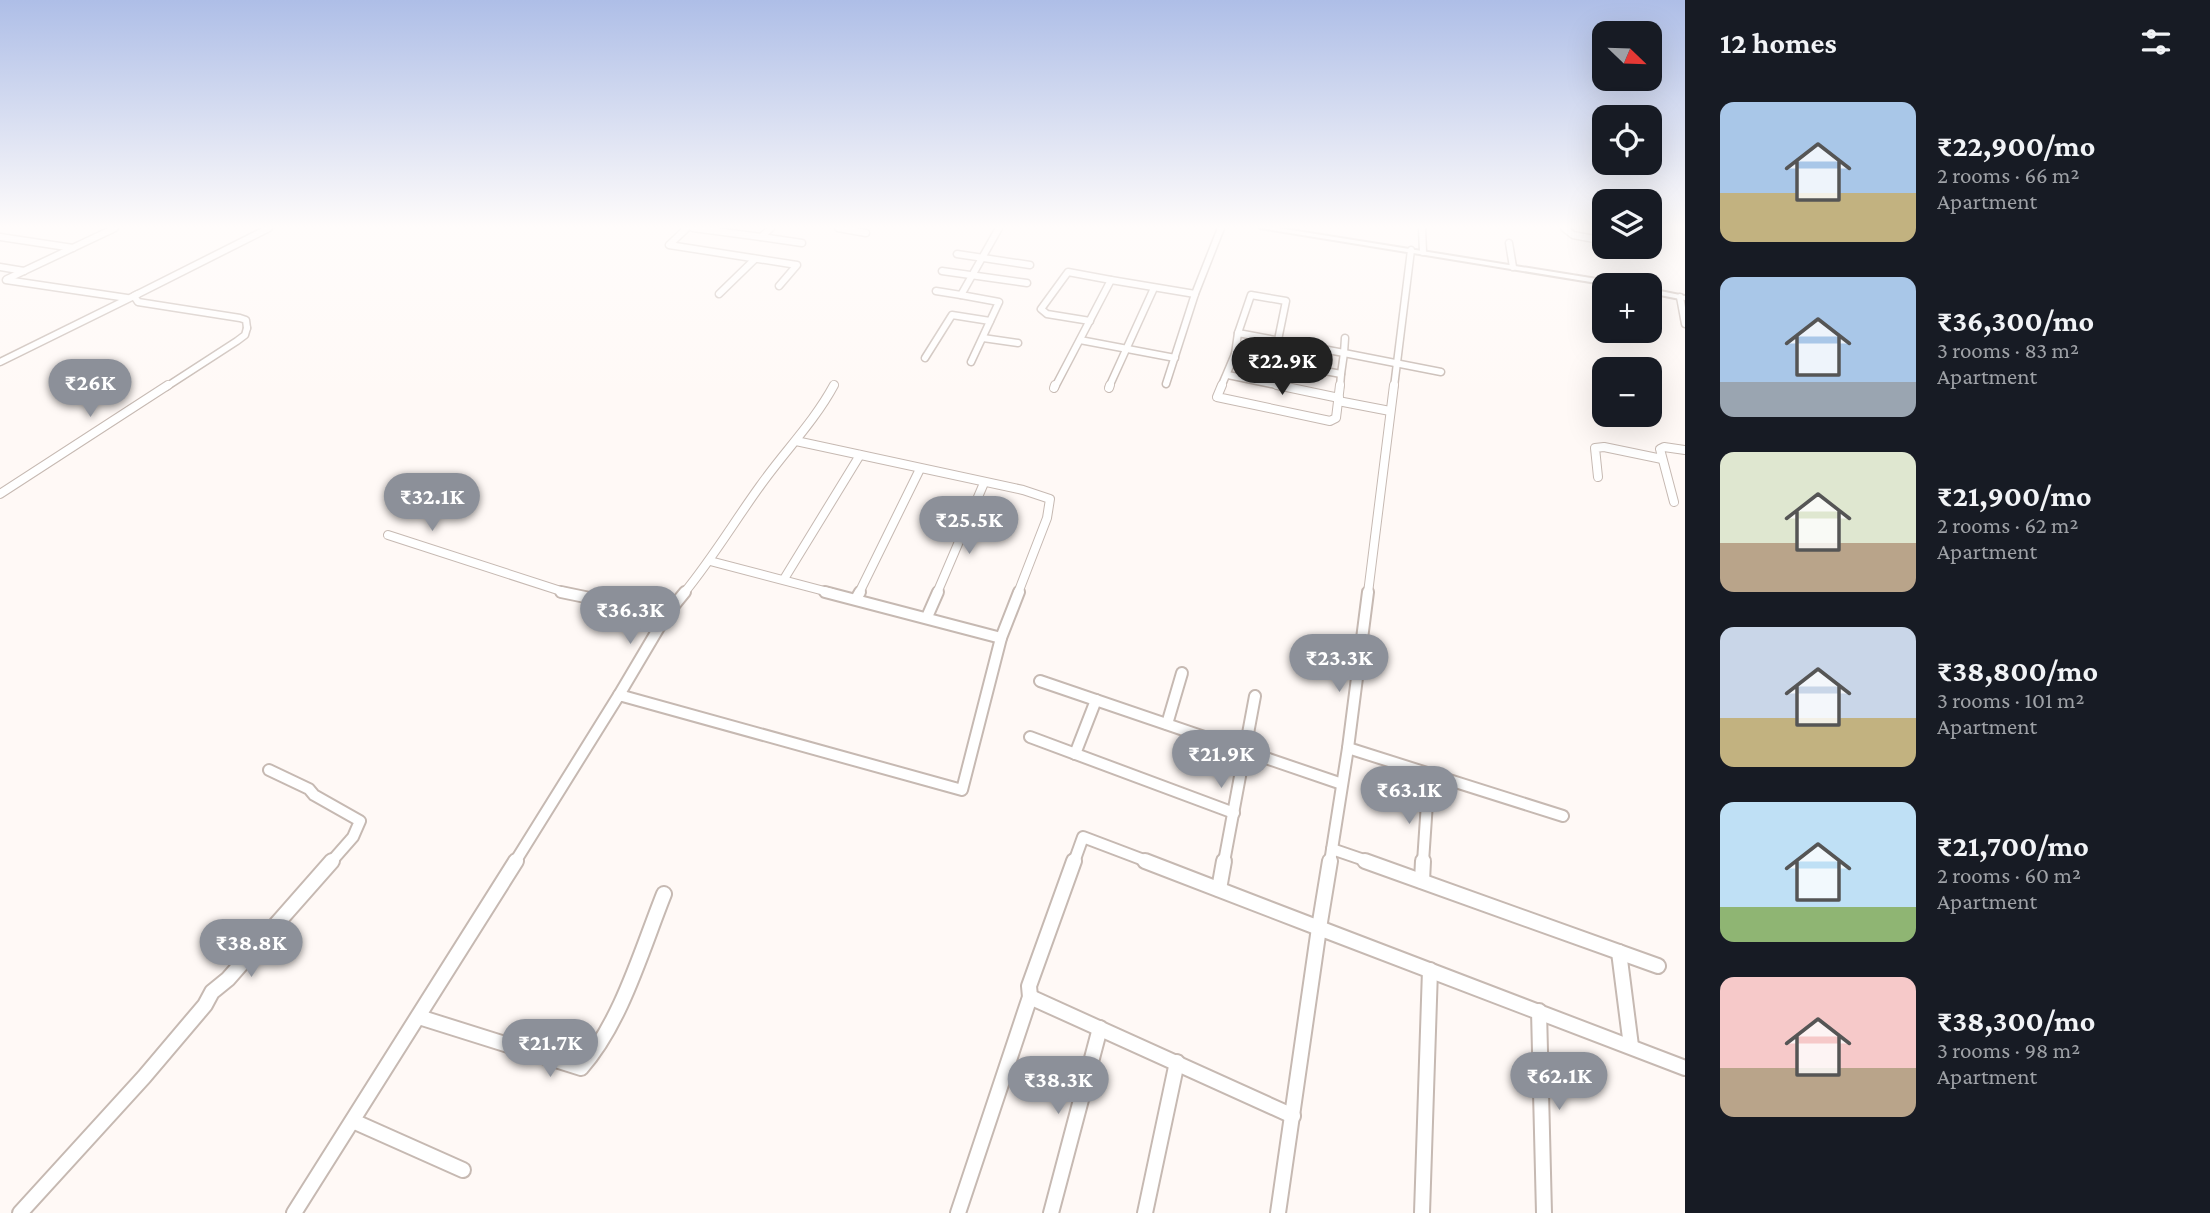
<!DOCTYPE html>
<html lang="en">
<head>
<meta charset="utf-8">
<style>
	body { margin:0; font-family:"Crimson Pro",serif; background:#242831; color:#f1f3f6; height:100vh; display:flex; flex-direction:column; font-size:26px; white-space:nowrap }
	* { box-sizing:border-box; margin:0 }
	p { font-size:23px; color:#9ea1a6 }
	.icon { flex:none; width:38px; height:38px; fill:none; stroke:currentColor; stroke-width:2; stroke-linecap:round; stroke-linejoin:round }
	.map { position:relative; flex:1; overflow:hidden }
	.drawer { display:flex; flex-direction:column; background:#171b24; width:525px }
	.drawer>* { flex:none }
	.needle { width:46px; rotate:113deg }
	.buttons { position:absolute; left:1592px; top:21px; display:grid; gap:14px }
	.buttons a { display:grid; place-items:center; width:70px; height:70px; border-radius:14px; background:#171b24; box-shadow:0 7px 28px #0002; font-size:35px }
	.price { position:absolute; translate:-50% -60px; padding:0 16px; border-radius:24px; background:#8c9099; color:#fff; font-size:23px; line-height:46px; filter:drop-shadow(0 2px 4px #0008) }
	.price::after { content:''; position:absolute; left:50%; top:42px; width:21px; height:16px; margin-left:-10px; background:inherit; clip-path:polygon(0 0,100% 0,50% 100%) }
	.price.selected { background:#222; color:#fff }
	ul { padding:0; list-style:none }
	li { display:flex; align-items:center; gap:21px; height:175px; padding:0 35px }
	li span { display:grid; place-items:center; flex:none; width:196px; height:140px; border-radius:14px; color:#555 }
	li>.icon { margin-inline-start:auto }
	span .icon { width:84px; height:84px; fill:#fffc; stroke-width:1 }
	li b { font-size:30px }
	h2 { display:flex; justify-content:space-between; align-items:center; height:84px; padding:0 35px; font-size:30px }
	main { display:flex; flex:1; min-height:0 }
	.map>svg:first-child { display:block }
</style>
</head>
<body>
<main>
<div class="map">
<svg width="1685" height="1213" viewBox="0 0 1685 1213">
	<rect width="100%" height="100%" fill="#fff9f6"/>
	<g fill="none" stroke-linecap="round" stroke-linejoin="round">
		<!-- minor-far3 casing -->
		<g stroke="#c6b9b2" stroke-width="9">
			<g id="minor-far3">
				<path d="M687 228 669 245 797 265 779 286"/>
				<path d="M693 228 761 237 771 228"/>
				<path d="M838 228 866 233"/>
				<path d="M1422 228 1423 252"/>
				<path d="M1564 228 1573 235 1605 241"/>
				<path d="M0 237 73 248"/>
				<path d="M761 237 802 243"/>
				<path d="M1509 243 1513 267"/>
				<path d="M957 254 1030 265"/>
				<path d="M0 267 24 271"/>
				<path d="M942 271 1027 283"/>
				<path d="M7 279 115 228"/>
				<path d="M6 280 127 298"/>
				<path d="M936 291 961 295"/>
				<path d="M719 294 755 259"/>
				<path d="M1680 297 1685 324"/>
				<path d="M1090 321 1047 314 1041 309 1068 272 1111 280"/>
				<path d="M247 328 246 320 240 318 138 302 134 296 269 228"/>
				<path d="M1238 333 1251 295 1286 301 1278 340"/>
				<path d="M1238 333 1344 353 1341 374 1235 354Z"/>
				<path d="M983 338 1018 343"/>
				<path d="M1080 340 1175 358"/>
				<path d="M1344 353 1441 372"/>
				<path d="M1344 353 1345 338"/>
				<path d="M925 358 952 315 990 321"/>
				<path d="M0 362 138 294"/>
				<path d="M971 362 999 302 961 295 999 228"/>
				<path d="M1228 375 1286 387"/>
				<path d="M1166 384 1195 294 1221 228"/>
				<path d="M166 387 237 341 245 335 247 328"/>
				<path d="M1055 387 1111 280 1195 294"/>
				<path d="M1109 387 1154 288"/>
				<path d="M1221 387 1235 354"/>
				<path d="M1340 387 1341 374"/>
				<path d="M1394 387 1411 250"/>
			</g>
		</g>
		<!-- minor-far2 casing -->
		<g stroke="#c6b9b2" stroke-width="10">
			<g id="minor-far2">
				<path d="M1222 385 1217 397 1330 421 1336 418 1340 385"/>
				<path d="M1277 385 1339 398"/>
				<path d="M1054 388 1055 385"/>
				<path d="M1109 388 1110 385"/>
				<path d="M1338 401 1390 411"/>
				<path d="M796 441 1023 490 1050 499 1047 518 1018 593"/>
				<path d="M1598 477 1595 448 1604 447 1662 459"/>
				<path d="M0 494 168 385"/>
				<path d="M1674 502 1660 449 1664 447 1685 450"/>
				<path d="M388 535 567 593"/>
				<path d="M710 561 832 593"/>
				<path d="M784 579 860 455"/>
				<path d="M684 593C712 559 734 522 760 486 784 452 814 422 834 385"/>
				<path d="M859 593 920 469"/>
				<path d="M937 593 984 483"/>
				<path d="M1368 593 1394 385"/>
			</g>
		</g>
		<!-- minor-far1 casing -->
		<g stroke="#c6b9b2" stroke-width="14">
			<g id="minor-far1">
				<path d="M561 592 667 614"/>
				<path d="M825 592 1001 638"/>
				<path d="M856 599 860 592"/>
				<path d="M927 617 938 592"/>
				<path d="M1040 681 1342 784"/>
				<path d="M619 695 667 614 685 592"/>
				<path d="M1167 724 1182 673"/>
				<path d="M1030 737 1234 813"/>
				<path d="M1348 748 1563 816"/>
				<path d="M1075 754 1096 700"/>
				<path d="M269 770 309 789 314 795 360 821 353 837 331 862"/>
				<path d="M1332 849 1370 862"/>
				<path d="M515 862 619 695 962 790 1001 638 1019 592"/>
				<path d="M1074 862 1083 837 1149 862"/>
				<path d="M1224 862 1255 696"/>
				<path d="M1330 862 1348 748 1368 592"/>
				<path d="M1423 862 1429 773"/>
			</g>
		</g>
		<!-- minor casing -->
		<g stroke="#c6b9b2" stroke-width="18">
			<g id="minor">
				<path d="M1145 861 1319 928 1330 861"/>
				<path d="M1365 861 1658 966"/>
				<path d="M1422 881 1423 861"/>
				<path d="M1219 889 1224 861"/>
				<path d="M1619 952 1631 1046"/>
				<path d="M1030 997 1293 1116"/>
				<path d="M1539 1011 1544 1213"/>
				<path d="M419 1017 581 1068C621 1023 642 949 664 894"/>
				<path d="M353 1121 463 1170"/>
				<path d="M20 1213 144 1077 205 1005 212 992 228 979 332 861"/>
				<path d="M294 1213 516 861"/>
				<path d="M958 1213 1030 997 1029 986 1074 861"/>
				<path d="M1051 1213 1100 1028"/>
				<path d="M1145 1213 1177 1062"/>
				<path d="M1278 1213 1319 928 1685 1068"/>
				<path d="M1422 1213 1430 970"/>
			</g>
		</g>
		<!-- tertiary casing -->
		<g stroke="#c6b9b2" stroke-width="4">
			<g id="tertiary">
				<path d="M1260 228H1278L1622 283 1626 285H1609Z"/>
				<path d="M1650 289 1685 296V300L1650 293Z"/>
			</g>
		</g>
		<!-- minor-far3 -->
		<use href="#minor-far3" stroke="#fff" stroke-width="6"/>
		<!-- minor-far2 -->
		<use href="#minor-far2" stroke="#fff" stroke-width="8"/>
		<!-- minor-far1 -->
		<use href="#minor-far1" stroke="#fff" stroke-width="10"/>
		<!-- minor -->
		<use href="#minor" stroke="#fff" stroke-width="14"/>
		<!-- tertiary -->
		<use href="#tertiary" fill="#fff" fill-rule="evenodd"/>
	</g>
	<!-- sky -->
	<linearGradient id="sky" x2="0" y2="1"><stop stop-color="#aebee7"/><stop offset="0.57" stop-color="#fffcfb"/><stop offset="1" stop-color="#fffcfb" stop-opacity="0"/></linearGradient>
	<rect width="1685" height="398" fill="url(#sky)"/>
</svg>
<div class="buttons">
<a><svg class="needle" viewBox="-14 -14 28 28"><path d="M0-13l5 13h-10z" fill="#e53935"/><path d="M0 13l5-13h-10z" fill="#9ea1a6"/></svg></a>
<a><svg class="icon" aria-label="locate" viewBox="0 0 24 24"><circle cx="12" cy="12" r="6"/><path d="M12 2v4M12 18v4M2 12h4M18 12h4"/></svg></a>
<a><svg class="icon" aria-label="layers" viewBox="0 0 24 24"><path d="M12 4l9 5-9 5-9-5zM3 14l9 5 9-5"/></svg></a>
<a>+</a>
<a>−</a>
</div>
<b class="price selected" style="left:1282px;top:397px">₹22.9K</b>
<b class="price" style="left:90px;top:419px">₹26K</b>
<b class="price" style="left:432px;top:533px">₹32.1K</b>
<b class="price" style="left:969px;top:556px">₹25.5K</b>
<b class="price" style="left:630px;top:646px">₹36.3K</b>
<b class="price" style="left:1339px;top:694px">₹23.3K</b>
<b class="price" style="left:1221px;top:790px">₹21.9K</b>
<b class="price" style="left:1409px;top:826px">₹63.1K</b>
<b class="price" style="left:251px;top:979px">₹38.8K</b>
<b class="price" style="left:550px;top:1079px">₹21.7K</b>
<b class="price" style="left:1559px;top:1112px">₹62.1K</b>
<b class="price" style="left:1058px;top:1116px">₹38.3K</b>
</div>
<section class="drawer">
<h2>12 homes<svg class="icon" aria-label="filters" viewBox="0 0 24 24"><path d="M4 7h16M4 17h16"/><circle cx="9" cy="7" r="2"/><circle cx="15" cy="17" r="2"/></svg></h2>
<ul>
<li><span style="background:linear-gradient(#a9c7e8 65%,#c2b280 0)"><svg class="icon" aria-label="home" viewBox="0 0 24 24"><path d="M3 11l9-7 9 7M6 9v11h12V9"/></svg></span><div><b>₹22,900/mo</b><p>2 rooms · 66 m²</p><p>Apartment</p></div></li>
<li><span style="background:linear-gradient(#a9c7e8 75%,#9aa5b1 0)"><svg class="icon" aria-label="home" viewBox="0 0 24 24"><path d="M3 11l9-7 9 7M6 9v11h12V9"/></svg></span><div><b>₹36,300/mo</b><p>3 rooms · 83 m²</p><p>Apartment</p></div></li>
<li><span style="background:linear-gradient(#dfe7d0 65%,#b9a48a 0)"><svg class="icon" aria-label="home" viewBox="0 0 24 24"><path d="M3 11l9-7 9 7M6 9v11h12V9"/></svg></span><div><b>₹21,900/mo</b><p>2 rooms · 62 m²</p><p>Apartment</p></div></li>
<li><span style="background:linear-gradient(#c9d6e8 65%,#c2b280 0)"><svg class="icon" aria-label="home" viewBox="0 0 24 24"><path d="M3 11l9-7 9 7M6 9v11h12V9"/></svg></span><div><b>₹38,800/mo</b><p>3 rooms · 101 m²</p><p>Apartment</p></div></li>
<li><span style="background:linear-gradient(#bfe0f5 75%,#8fb573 0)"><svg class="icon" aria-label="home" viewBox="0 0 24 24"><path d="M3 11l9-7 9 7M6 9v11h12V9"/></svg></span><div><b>₹21,700/mo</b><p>2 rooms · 60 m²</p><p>Apartment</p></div></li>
<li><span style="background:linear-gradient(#f6c9c9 65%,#b9a48a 0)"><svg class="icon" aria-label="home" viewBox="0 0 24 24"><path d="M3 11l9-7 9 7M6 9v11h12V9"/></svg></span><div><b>₹38,300/mo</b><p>3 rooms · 98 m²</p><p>Apartment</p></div></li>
</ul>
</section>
</main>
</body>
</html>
